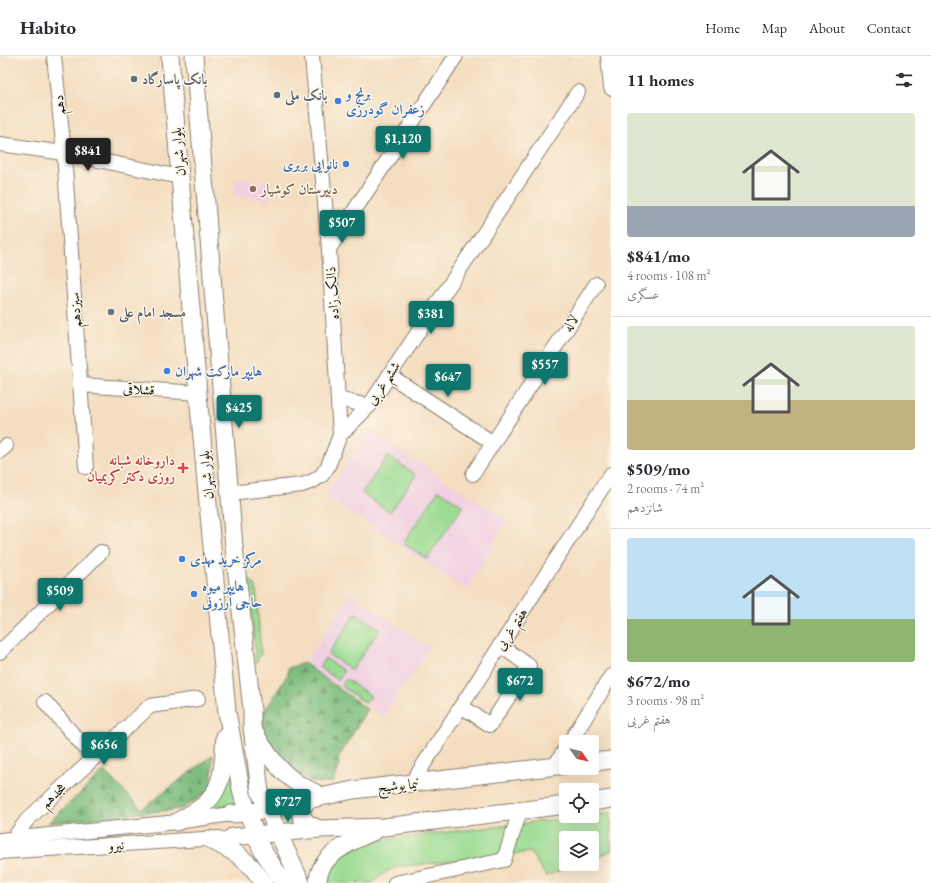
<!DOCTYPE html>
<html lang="en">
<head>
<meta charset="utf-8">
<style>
	body { margin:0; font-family:"EB Garamond",Amiri,serif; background:#f2f2f3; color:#2b2b33; height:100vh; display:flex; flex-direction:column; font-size:15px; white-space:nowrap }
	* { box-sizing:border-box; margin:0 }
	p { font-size:13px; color:#7c7c81 }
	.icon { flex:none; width:22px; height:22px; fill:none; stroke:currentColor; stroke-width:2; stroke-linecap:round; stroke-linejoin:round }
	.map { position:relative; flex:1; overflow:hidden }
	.panel { display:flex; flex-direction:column; background:#fff; width:320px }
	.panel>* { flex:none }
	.needle { width:26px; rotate:124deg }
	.tools { position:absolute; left:559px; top:679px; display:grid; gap:8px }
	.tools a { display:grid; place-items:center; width:40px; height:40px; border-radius:4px; background:#fff; box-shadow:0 4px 16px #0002; font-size:20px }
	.price { position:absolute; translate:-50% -34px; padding:0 9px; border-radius:4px; background:#0f766e; color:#fff; font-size:13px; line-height:26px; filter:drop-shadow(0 1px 2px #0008) }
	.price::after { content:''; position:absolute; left:50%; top:24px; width:12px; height:9px; margin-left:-6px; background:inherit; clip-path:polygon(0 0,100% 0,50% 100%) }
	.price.current { background:#222; color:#fff }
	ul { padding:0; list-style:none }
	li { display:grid; align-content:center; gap:8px; height:212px; padding:0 16px }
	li+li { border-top:1px solid #e1e1e2 }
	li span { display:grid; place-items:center; height:124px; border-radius:4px; color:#555 }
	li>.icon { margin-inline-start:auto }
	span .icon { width:72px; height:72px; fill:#fffc; stroke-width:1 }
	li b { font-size:17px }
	h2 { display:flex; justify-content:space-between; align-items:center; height:48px; padding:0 16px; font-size:17px }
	header { display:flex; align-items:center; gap:24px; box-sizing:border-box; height:56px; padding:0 20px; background:#fff; border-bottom:1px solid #e1e1e2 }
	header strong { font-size:19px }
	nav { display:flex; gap:22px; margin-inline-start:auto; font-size:14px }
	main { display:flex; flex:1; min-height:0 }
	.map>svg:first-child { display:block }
</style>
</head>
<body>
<header>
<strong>Habito</strong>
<nav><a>Home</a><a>Map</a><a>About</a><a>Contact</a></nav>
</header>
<main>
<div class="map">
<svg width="611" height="827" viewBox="0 0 611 827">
	<defs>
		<pattern id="grass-tufts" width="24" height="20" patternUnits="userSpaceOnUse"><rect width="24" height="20" fill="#9bdc93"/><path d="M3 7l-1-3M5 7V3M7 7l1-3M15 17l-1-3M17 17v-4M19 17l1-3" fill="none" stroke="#85bc7e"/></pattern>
		<pattern id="forest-firs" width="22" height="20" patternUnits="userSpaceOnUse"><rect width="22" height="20" fill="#7cbc7d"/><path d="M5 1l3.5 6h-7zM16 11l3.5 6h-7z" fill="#659866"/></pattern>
	</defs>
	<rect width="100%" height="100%" fill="#fcf5e5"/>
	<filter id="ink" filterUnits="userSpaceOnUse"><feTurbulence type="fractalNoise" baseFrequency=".025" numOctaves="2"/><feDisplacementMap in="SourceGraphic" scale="8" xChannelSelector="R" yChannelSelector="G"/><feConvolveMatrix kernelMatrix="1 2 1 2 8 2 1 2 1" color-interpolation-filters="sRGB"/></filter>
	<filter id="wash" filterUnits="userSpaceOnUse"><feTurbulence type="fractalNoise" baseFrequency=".012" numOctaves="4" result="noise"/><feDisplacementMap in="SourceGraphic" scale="16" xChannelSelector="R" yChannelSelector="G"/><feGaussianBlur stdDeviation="0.9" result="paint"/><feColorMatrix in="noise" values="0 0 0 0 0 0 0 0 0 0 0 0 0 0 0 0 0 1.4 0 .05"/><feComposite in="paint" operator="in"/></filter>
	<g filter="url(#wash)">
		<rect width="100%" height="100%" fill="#f4dec1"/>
		<!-- built -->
		<g fill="#f1d0e3">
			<path d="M236 121 272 127 269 144 234 139Z"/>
			<path d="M369 375 507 464 467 534 325 440Z"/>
			<path d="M351 538 430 592 383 661 305 607Z"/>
		</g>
		<!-- grass -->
		<path fill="url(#grass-tufts)" stroke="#5c7c58" d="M249 523 256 531 261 598 256 607Z"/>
		<!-- forest -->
		<g fill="url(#forest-firs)" stroke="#4c6c4c">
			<path d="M304 607 367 653 338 703 339 707 333 726 322 727 312 726 301 720 285 711 265 682 263 671V658L288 618V612Z"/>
			<path d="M213 699 211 734 181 753 48 767 104 715 142 753Z"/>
		</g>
		<!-- garden -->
		<g fill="#9bdc93" stroke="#5c7c58">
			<path d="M388 400 416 419 390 456 362 437Z"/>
			<path d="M439 434 463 450 427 503 403 487Z"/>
			<path d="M356 557 380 573 352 614 328 598Z"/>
			<path d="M325 602 344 615 338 624 319 611Z"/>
			<path d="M346 623 371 640 366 647 341 630Z"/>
			<path d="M229 699 237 746 202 755Z"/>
			<path d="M611 757V795L592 803V782H566V808H578L546 820 530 796 397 811 389 814 372 827H321L338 800 373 785Z"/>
		</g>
	</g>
	<g filter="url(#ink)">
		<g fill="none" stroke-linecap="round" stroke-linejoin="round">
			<!-- minor casing -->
			<g stroke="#887d6e" stroke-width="16">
				<g id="minor">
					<path d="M54 0 64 97 86 411"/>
					<path d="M312 0 329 193 340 379"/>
					<path d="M608 0 611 32"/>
					<path d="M0 88 64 97 180 121"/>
					<path d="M329 193 456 0"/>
					<path d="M389 319 493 387"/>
					<path d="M80 329 198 337"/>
					<path d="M338 343 369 350"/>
					<path d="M0 395 6 390"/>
					<path d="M473 418 596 228"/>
					<path d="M230 437 302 429 313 425 322 419 328 410 340 379 369 350 578 36"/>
					<path d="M0 596 101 496"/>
					<path d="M45 646 94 702"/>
					<path d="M461 650 490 669 529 610 500 589"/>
					<path d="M570 686 611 620"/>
					<path d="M554 711 566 692"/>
					<path d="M411 728 611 418"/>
					<path d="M13 783 27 764 150 650 198 643"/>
					<path d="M0 784 177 766 231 758"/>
					<path d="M0 796 219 782"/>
					<path d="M395 827 504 804 520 755"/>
				</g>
			</g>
			<!-- tertiary casing -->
			<g stroke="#887d6e" stroke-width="19">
				<g id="tertiary">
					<path d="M170 0 199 349 227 656 242 738 248 757 261 792 284 827"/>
					<path d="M194 0 234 491 252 654V671L260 736 301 827"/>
					<path d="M255 677C266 697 279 715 297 727 305 732 314 736 322 740"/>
					<path d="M592 706 611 704"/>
					<path d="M307 745 301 754V760L307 767 319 773"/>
					<path d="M592 746 611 743"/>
					<path d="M231 758 248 757 353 734 566 709"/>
					<path d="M177 766C186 760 201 753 208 745 225 727 223 702 225 680"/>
					<path d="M232 781 319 773 384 771 566 749"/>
					<path d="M209 783 237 798 252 811 264 827"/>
					<path d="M318 827C318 822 320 814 323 809 333 793 358 782 375 775"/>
				</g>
			</g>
			<!-- minor -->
			<use href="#minor" stroke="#fff" stroke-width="14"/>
			<!-- tertiary -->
			<use href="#tertiary" stroke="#fff" stroke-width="17"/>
		</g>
	</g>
	<!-- markers -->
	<g fill="#5c6f8a" stroke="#fcf5e5" stroke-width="1.5">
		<circle cx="134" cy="23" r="4"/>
		<circle cx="277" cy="39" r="4"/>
	</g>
	<g fill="#3f7fe0" stroke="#fcf5e5" stroke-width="1.5">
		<circle cx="338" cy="45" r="4"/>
		<circle cx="346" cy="108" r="4"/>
		<circle cx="167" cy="315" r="4"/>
		<circle cx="182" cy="503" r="4"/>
		<circle cx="194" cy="538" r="4"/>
	</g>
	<circle fill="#8d6e63" stroke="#fcf5e5" stroke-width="1.5" cx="253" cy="133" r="4"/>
	<circle fill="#6b7280" stroke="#fcf5e5" stroke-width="1.5" cx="111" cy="256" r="4"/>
	<path fill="#e0444e" stroke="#fcf5e5" stroke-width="1.5" d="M181 406h4v4h4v4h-4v4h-4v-4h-4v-4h4z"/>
	<g text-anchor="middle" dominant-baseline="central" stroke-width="3" stroke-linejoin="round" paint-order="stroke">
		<!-- service labels -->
		<g font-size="14" font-weight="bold" fill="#4e5e75" stroke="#fcf5e5" text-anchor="start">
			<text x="142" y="23">بانک پاسارگاد</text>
			<text x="285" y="39">بانک ملی</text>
		</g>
		<!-- shop labels -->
		<g font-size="14" font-weight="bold" fill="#366cbe" stroke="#fcf5e5" text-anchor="start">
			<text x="346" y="37">برنج و<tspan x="346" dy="16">زعفران گودرزی</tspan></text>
			<text x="338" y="108" text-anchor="end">نانوایی بربری</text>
			<text x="175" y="315">هایپر مارکت شهران</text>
			<text x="190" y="503">مرکز خرید مهدی</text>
			<text x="202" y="530">هایپر میوه<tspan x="202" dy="16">حاجی ارزونی</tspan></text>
		</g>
		<!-- street labels -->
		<g font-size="14" fill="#1c1c1c" stroke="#fcf5e5">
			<text transform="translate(59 49) rotate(-96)">دهم</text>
			<text transform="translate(178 96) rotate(-95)">بلوار شهران</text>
			<text transform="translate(332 237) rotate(-94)">ذالک زاده</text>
			<text transform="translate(75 254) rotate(-94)">سیزدهم</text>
			<text transform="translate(570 267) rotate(-57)">لاله</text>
			<text transform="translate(383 327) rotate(-56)">ششم غربی</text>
			<text transform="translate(139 333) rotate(4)">قشلاقی</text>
			<text transform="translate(206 419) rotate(-95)">بلوار شهران</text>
			<text transform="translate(511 573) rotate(-57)">هفتم غربی</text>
			<text transform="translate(398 729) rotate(-6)">نیما یوشیج</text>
			<text transform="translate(53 739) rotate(-43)">هجدهم</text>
			<text transform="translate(116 789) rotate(-4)">نیرو</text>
		</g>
		<!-- education labels -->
		<g font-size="14" font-weight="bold" fill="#785e54" stroke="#fcf5e5" text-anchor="start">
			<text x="261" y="133">دبیرستان کوشیار</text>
		</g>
		<!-- worship labels -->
		<g font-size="14" font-weight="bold" fill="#5b616d" stroke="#fcf5e5" text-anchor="start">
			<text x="119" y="256">مسجد امام علی</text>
		</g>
		<!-- health labels -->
		<g font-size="14" font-weight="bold" fill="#be3a42" stroke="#fcf5e5" text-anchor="end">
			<text x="175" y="404">داروخانه شبانه<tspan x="175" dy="16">روزی دکتر کریمیان</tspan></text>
		</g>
	</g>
</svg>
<div class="tools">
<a><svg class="needle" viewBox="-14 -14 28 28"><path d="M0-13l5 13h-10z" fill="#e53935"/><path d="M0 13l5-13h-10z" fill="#7c7c81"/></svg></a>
<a><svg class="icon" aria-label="locate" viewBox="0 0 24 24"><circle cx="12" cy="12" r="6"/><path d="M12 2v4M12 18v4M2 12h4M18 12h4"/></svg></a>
<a><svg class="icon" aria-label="layers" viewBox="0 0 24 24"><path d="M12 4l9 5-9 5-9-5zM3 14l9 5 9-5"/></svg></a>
</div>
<b class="price" style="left:403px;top:104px">$1,120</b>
<b class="price current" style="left:88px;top:116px">$841</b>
<b class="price" style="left:342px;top:188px">$507</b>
<b class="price" style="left:431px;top:279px">$381</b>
<b class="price" style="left:545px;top:330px">$557</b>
<b class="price" style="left:448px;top:342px">$647</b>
<b class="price" style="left:239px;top:373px">$425</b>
<b class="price" style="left:60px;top:556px">$509</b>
<b class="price" style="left:520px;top:646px">$672</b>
<b class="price" style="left:104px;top:710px">$656</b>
<b class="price" style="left:288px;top:767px">$727</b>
</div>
<section class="panel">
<h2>11 homes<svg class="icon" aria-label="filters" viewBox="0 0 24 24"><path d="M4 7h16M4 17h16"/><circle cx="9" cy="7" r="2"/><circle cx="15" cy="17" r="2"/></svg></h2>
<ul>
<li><span style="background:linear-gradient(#dfe7d0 75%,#9aa5b1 0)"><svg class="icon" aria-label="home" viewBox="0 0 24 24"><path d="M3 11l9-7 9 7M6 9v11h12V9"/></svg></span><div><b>$841/mo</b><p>4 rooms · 108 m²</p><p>عسگری</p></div></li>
<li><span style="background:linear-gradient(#dfe7d0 60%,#c2b280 0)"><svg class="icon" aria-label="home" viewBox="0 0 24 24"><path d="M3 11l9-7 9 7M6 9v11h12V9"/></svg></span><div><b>$509/mo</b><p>2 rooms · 74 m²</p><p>شانزدهم</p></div></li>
<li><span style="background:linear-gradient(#bfe0f5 65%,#8fb573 0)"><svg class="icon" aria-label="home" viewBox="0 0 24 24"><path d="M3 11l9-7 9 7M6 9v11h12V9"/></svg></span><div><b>$672/mo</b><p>3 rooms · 98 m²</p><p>هفتم غربی</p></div></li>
</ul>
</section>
</main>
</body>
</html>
